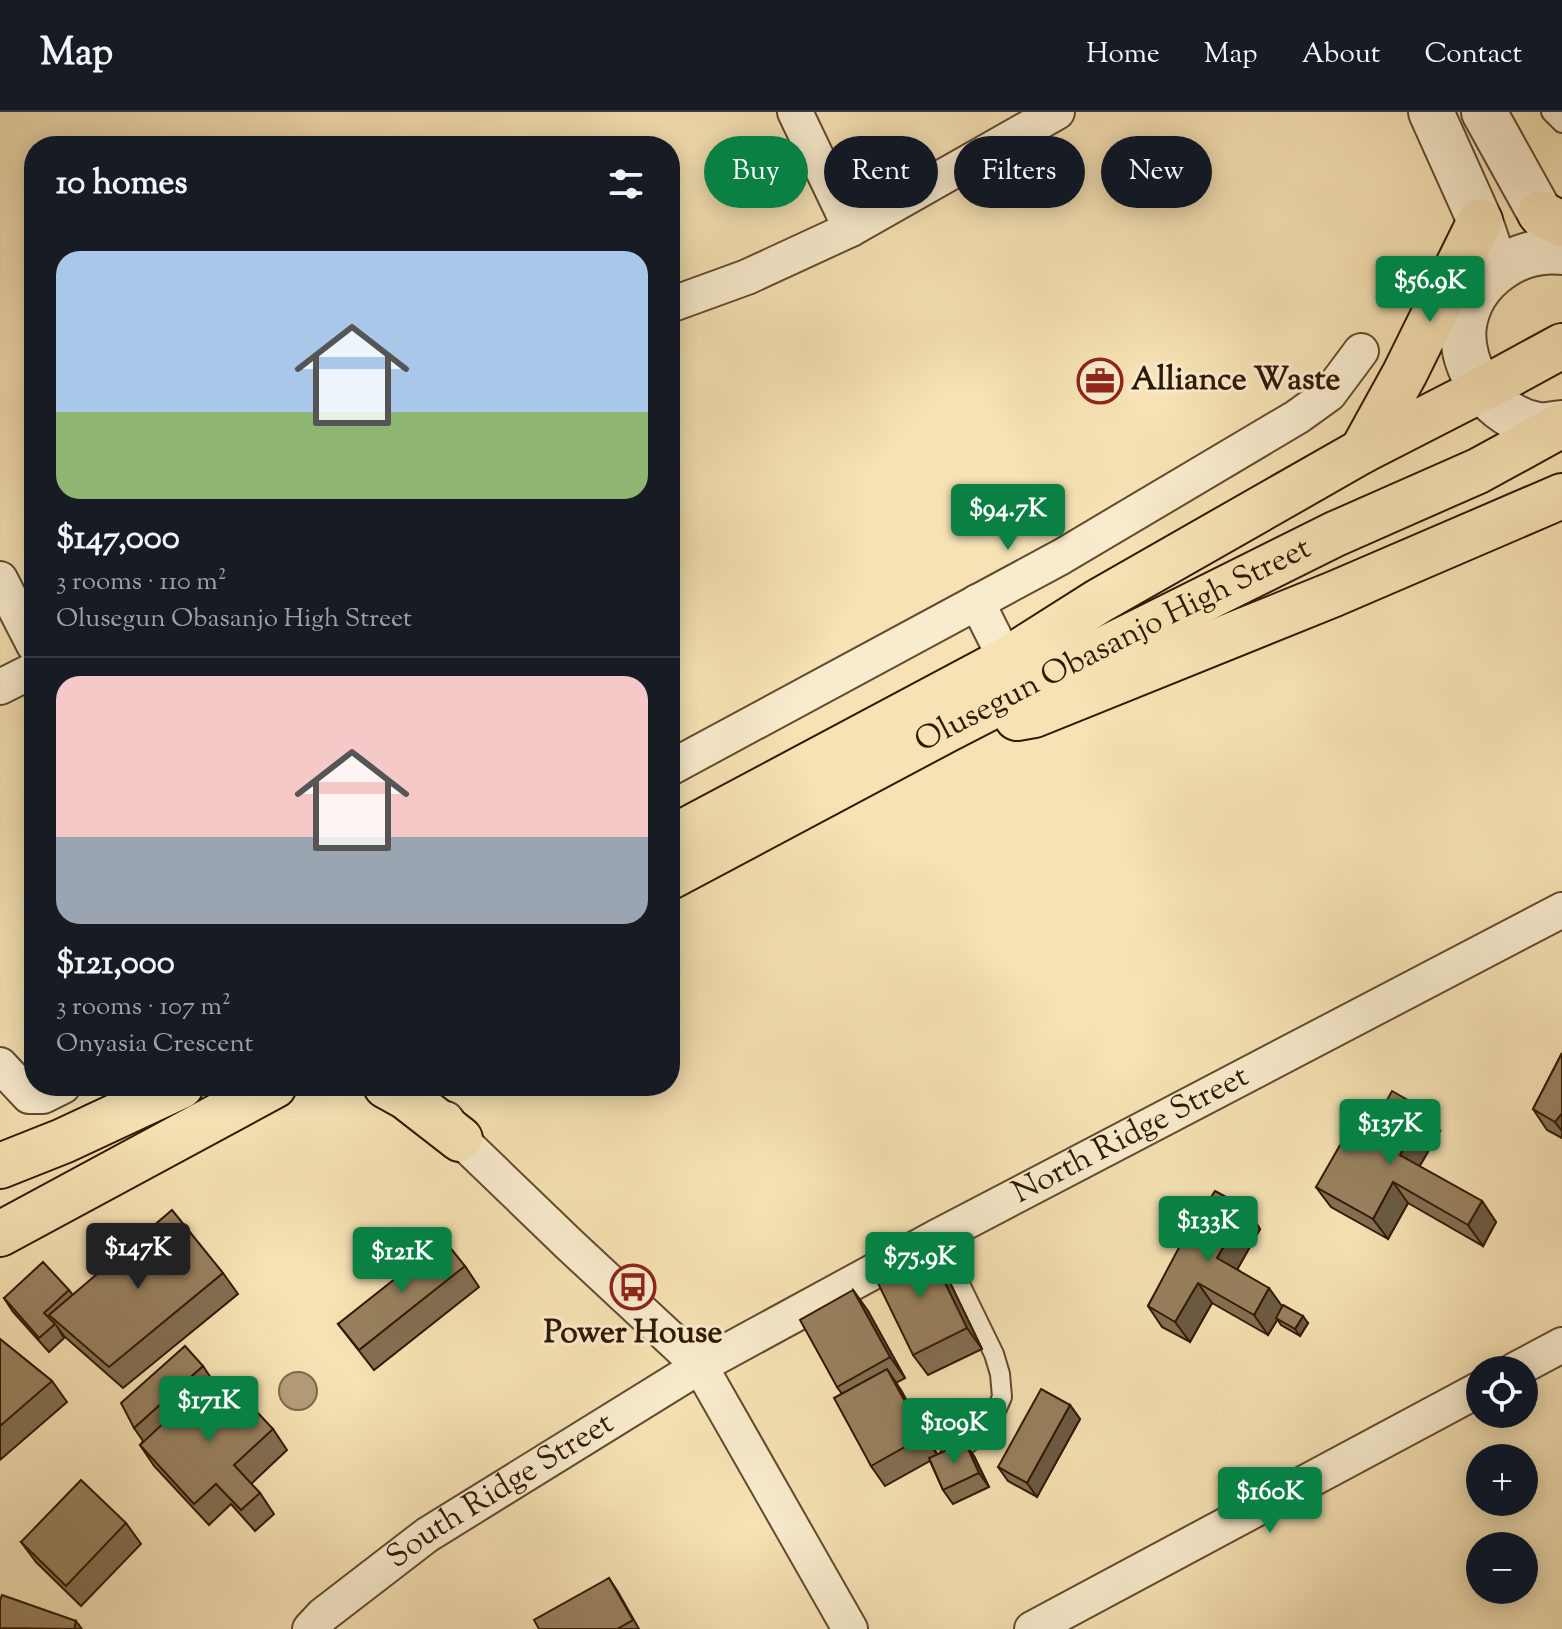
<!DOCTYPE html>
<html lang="en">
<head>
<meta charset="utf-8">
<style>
	body { margin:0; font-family:"Sorts Mill Goudy",serif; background:#242831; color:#f1f3f6; height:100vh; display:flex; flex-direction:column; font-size:30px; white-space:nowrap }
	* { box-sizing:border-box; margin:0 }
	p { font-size:26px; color:#9ea1a6 }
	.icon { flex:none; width:44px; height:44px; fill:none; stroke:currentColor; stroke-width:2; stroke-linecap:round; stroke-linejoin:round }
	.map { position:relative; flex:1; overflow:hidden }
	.side { position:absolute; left:24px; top:24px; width:656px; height:960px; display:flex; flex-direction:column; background:#171b24; border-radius:32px; box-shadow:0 4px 20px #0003 }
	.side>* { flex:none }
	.banner { position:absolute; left:704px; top:24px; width:738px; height:72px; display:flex; gap:16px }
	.tools { position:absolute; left:1466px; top:1244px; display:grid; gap:16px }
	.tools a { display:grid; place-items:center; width:72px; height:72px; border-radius:50%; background:#171b24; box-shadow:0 4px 20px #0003; font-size:40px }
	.price { position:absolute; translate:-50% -68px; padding:0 18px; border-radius:8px; background:#0b8043; color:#fff; font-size:26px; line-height:52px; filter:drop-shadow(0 2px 4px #0008) }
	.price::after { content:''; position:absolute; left:50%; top:48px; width:24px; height:18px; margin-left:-12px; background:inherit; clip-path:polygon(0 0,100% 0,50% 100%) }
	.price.current { background:#222; color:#fff }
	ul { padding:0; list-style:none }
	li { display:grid; align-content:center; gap:16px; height:424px; padding:0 32px }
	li+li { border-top:2px solid #363941 }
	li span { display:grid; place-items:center; height:248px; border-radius:24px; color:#555 }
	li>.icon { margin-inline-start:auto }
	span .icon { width:144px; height:144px; fill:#fffc; stroke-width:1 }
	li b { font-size:34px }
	h2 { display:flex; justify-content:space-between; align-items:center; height:96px; padding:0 32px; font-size:34px }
	.pill { padding:0 28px; border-radius:36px; background:#171b24; box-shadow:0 4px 20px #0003; font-size:28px; line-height:72px }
	.pill.current { background:#0b8043; color:#fff }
	header { display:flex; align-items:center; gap:48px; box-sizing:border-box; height:112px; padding:0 40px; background:#171b24; border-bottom:2px solid #363941 }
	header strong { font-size:38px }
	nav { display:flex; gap:44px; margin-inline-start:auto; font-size:28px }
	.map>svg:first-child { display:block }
</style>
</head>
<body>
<header>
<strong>Map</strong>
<nav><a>Home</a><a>Map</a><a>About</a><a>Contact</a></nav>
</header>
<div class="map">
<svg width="1562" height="1517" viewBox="0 0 1562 1517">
	<rect width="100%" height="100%" fill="#f6e2b4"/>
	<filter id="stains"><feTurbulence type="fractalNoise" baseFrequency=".0025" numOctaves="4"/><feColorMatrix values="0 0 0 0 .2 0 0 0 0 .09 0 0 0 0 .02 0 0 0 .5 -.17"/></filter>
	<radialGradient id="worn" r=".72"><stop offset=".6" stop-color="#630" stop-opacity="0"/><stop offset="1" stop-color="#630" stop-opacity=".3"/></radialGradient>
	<!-- water -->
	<circle fill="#b39d78" stroke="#7f6849" stroke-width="2" cx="298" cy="1279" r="19"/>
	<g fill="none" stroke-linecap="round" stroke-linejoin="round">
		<!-- service casing -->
		<g stroke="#634a2f" stroke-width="22">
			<g id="service">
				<path d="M1551 0 1562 11"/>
				<path d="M937 1125 994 1242 1000 1262 1002 1285 988 1317 949 1345"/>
			</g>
		</g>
		<!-- minor casing -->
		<g stroke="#634a2f" stroke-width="38">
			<g id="minor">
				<path d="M795 0 851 117"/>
				<path d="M670 193 747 165 851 117 1057 0"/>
				<path d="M0 467 34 533"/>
				<path d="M977 490 1006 548"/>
				<path d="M0 575 34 558"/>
				<path d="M670 656 1061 445 1297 305 1329 282 1361 239"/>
				<path d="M0 953 29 984H43L63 974"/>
				<path d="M446 1007 460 1027 571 1134 700 1254 850 1517"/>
				<path d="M1515 1258 1562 1233"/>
				<path id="s1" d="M310 1517 323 1503 427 1423 700 1254 937 1125 1562 798"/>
				<path d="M1032 1517 1480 1277"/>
			</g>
		</g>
		<!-- tertiary casing -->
		<g stroke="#634a2f" stroke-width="48">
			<g id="tertiary">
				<path d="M1431 0 1480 109 1492 145"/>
				<path d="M1484 0 1540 101 1562 127"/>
				<path d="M1562 140C1517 135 1471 167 1464 213 1458 257 1494 306 1538 313 1545 314 1554 312 1562 311"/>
			</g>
		</g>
		<!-- primary casing -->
		<g stroke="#321803" stroke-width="48">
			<g id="primary">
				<path d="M1540 101 1562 112"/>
				<path d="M1362 339 1405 261 1480 109"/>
				<path d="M1017 606 1034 603 1334 482 1562 384"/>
				<path d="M670 727 1006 548 1099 489 1362 339 1483 277 1562 234"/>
				<path id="s2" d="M670 765 948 617 1112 533 1335 422 1478 359 1562 313"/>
				<path d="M386 974 406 985 460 1027"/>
				<path d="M0 1054 63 1029 181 974"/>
				<path d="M0 1122 274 974"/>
			</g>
		</g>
		<!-- service -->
		<use href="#service" stroke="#f9ecce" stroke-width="18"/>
		<!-- minor -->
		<use href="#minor" stroke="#f9ecce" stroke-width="34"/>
		<!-- tertiary -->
		<use href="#tertiary" stroke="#f9ecce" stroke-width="44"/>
		<!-- primary -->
		<use href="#primary" stroke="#f6e2b4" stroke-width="44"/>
	</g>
	<!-- wall -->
	<g fill="#836f52" stroke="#321803" stroke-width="2">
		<path d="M1562 941V1026L1547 1018 1533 997Z"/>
		<path d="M1440 1019 1419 1054 1482 1089 1496 1110 1483 1134 1408 1091 1388 1127 1331 1095 1316 1075 1367 1024Z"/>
		<path d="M1246 1096 1260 1117 1237 1157 1282 1195 1308 1211 1300 1224 1281 1213 1277 1207 1268 1223 1212 1191 1190 1230 1162 1215 1148 1194 1154 1183Z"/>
		<path d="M927 1134 942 1154 982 1237 928 1263 913 1243Z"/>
		<path d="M465 1154 479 1175 374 1258 338 1212Z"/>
		<path d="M223 1161 238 1182 123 1276 64 1224 56 1213 64 1226 49 1240 13 1200 4 1186 69 1178 73 1183Z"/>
		<path d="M853 1178 868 1199 905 1266 896 1271 937 1342 974 1344 989 1375 953 1392 943 1378 930 1349 885 1374 871 1354 842 1282 837 1275Z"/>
		<path d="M0 1227 52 1269 67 1290 0 1348Z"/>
		<path d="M203 1254 213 1269 220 1278 273 1317 287 1338 251 1372 260 1381 274 1402 255 1419 231 1392 209 1413 154 1354 140 1333 143 1329 134 1316Z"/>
		<path d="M1070 1293 1080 1307 1037 1385 1008 1369 998 1355Z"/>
		<path d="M126 1411 141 1432 81 1494 36 1450 21 1430Z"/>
		<path d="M609 1466 618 1480 639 1517H539Z"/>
	</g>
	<!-- shaded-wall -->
	<g fill="#6a5a42" stroke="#321803" stroke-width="2">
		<path d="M1425 998 1440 1019 1414 1064 1400 1043Z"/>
		<path d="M1562 1001V1019L1555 1010Z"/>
		<path d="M1393 1070 1408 1091 1388 1127 1373 1107Z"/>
		<path d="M1482 1089 1496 1110 1483 1134 1468 1113Z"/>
		<path d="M1246 1096 1260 1117 1232 1167 1217 1146Z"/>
		<path d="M927 1134 942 1154 982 1237 967 1216Z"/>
		<path d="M1198 1171 1212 1191 1190 1230 1175 1210Z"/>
		<path d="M1269 1176 1284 1197 1268 1223 1254 1203Z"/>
		<path d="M853 1178 868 1199 905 1266 890 1245Z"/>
		<path d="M1303 1204 1308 1211 1300 1224 1295 1217Z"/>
		<path d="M887 1257 901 1278 938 1344 924 1324Z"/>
		<path d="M1070 1293 1080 1307 1037 1385 1027 1371Z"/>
		<path d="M965 1330 974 1344 989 1375 979 1361Z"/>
		<path d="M76 1509 82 1517H74Z"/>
	</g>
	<!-- building -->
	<g fill="#98815f" stroke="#321803" stroke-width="2">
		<path d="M1562 941V1001L1555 1010 1533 997Z"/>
		<path d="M1392 979 1425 998 1400 1043 1482 1089 1468 1113 1393 1070 1373 1107 1316 1075 1351 1014 1367 1024Z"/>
		<path d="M1215 1079 1246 1096 1217 1146 1269 1176 1254 1203 1198 1171 1175 1210 1148 1194 1183 1128Z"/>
		<path d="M172 1098 223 1161 109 1255 49 1203Z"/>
		<path d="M444 1128 465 1154 359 1238 338 1212Z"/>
		<path d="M927 1134 967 1216 913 1243 873 1161Z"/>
		<path d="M43 1150 69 1178 44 1201 55 1212 39 1226 4 1186Z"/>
		<path d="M853 1178 890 1245 837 1275 800 1208Z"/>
		<path d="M1283 1193 1303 1204 1295 1217 1276 1206Z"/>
		<path d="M0 1227 52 1269 0 1314Z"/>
		<path d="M185 1234 203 1254 134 1316 121 1291Z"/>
		<path d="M887 1257 924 1324 871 1354 834 1286Z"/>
		<path d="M211 1267 220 1278 229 1270 273 1317 234 1353 260 1381 241 1398 216 1372 194 1392 140 1333Z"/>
		<path d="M1041 1277 1070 1293 1027 1371 998 1355Z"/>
		<path d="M965 1330 979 1361 943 1378 929 1346Z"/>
		<path d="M81 1368 126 1411 66 1474 21 1430Z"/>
		<path d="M609 1466 633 1508 617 1517H539L534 1508Z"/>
		<path d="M2 1483 76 1509 74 1517 0 1516V1489Z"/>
	</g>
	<!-- icons -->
	<defs>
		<g id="office-ring" transform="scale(2.3)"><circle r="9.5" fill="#f9ecce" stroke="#8f2418" stroke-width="1.5"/><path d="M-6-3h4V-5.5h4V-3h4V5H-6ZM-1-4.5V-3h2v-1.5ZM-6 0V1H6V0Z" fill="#8f2418"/></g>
		<g id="bus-ring" transform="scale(2.3)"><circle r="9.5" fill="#f9ecce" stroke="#8f2418" stroke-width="1.5"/><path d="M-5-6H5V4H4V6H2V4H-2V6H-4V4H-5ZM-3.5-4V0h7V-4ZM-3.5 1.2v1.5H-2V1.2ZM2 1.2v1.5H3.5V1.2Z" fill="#8f2418"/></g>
	</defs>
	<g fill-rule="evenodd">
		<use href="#office-ring" x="1100" y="269"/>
		<use href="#bus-ring" x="633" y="1175"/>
	</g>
	<g text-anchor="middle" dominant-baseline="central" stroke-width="6" stroke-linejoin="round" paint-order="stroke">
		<!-- poi labels -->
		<g font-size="32" font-weight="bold" fill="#321803" stroke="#f9ecce" text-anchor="start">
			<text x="1131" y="269">Alliance Waste</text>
			<text x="633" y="1222" text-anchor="middle">Power House</text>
		</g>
		<!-- street labels -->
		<g font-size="32" fill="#321803" stroke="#f9ecce">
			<text stroke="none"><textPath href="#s2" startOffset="500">Olusegun Obasanjo High Street</textPath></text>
			<text stroke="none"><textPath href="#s1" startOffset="960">North Ridge Street</textPath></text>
			<text stroke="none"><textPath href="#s1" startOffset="236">South Ridge Street</textPath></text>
		</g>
	</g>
	<rect width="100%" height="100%" filter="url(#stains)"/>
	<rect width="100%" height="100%" fill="url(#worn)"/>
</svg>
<div class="tools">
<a><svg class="icon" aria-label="locate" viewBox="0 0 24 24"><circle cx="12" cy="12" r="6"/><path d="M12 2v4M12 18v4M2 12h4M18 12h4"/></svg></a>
<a>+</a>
<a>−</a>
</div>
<b class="price" style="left:1430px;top:212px">$56.9K</b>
<b class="price" style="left:1008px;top:440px">$94.7K</b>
<b class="price" style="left:1390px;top:1055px">$137K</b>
<b class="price" style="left:1208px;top:1152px">$133K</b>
<b class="price current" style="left:138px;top:1179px">$147K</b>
<b class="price" style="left:402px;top:1183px">$121K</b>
<b class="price" style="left:920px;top:1188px">$75.9K</b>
<b class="price" style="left:209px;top:1332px">$171K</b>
<b class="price" style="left:954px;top:1354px">$109K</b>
<b class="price" style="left:1270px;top:1423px">$160K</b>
<div class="banner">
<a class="pill current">Buy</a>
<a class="pill">Rent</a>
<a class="pill">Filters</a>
<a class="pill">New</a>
</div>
<section class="side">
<h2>10 homes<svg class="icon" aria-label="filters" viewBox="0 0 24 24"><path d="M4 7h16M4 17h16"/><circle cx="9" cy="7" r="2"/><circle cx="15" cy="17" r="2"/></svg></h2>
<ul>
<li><span style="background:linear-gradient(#a9c7e8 65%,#8fb573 0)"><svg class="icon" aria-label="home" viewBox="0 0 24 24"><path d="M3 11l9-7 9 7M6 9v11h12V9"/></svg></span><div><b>$147,000</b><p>3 rooms · 110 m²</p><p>Olusegun Obasanjo High Street</p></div></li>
<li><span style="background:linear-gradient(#f6c9c9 65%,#9aa5b1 0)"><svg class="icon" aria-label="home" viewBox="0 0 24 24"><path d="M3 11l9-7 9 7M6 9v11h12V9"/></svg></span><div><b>$121,000</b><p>3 rooms · 107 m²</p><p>Onyasia Crescent</p></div></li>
</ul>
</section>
</div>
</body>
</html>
